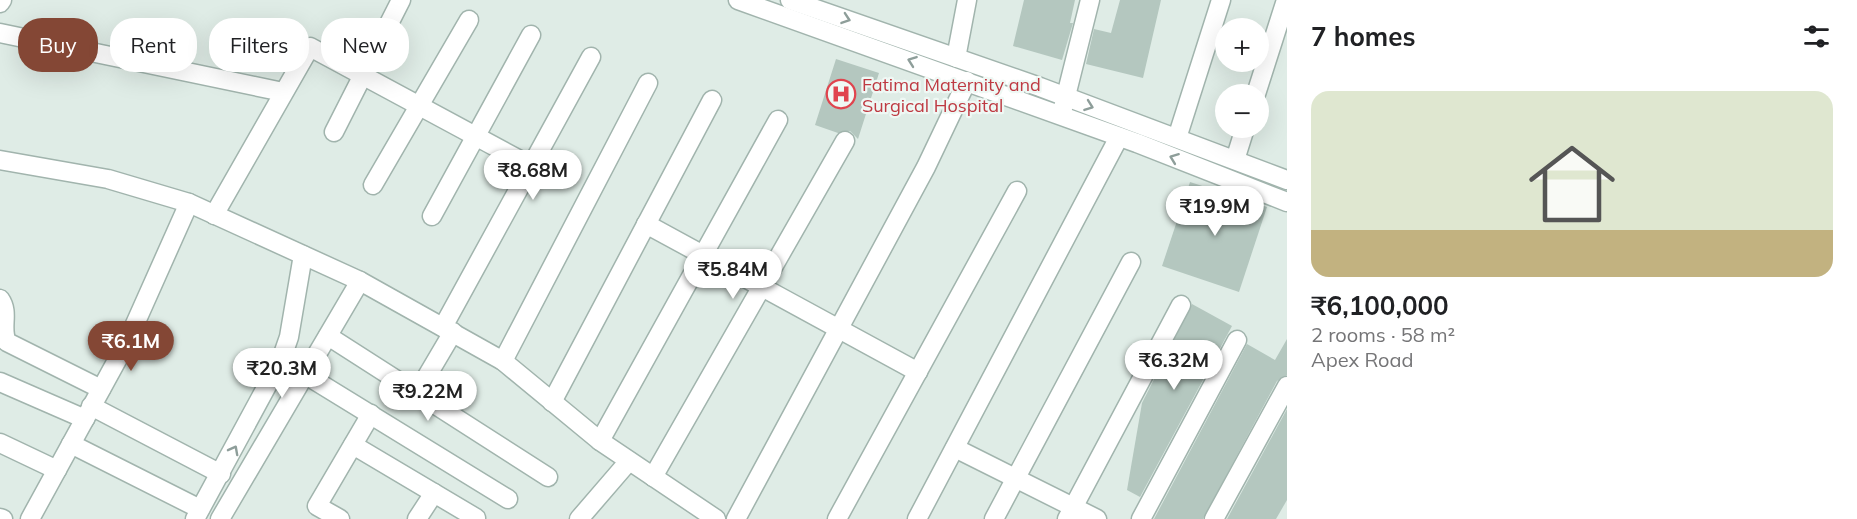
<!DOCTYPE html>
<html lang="en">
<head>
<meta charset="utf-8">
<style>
	body { margin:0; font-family:Mulish,sans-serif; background:#f6f6f6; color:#202124; height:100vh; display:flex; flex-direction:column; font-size:22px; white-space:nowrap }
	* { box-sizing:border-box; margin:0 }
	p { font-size:20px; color:#757577 }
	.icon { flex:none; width:33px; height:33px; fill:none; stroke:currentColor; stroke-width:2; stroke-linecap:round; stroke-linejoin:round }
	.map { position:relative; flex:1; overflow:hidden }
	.drawer { display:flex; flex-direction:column; background:#fff; width:570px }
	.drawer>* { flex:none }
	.top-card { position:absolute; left:18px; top:18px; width:570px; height:54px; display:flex; gap:12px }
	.controls { position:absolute; left:1215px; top:18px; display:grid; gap:12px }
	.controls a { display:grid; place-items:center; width:54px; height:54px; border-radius:50%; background:#fff; box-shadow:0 6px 24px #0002; font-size:30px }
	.price { position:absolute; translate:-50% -51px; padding:0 14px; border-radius:21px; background:#fff; color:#222; font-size:20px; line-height:39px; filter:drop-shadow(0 2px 3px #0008) }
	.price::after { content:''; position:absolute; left:50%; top:36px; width:18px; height:14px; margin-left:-9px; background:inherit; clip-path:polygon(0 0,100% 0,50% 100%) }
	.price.selected { background:#844735; color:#fff }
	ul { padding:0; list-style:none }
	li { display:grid; align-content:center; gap:12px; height:318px; padding:0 24px }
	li+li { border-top:2px solid #e0e0e0 }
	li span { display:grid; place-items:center; height:186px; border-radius:18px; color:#555 }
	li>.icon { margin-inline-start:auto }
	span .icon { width:108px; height:108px; fill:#fffc; stroke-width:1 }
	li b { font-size:26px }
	h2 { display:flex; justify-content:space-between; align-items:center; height:72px; padding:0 24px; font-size:26px }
	.chip { padding:0 21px; border-radius:24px; background:#fff; box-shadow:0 6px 24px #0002; font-size:21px; line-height:54px }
	.chip.selected { background:#844735; color:#fff }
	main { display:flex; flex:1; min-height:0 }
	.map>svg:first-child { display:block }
</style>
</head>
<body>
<main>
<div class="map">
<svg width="1287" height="519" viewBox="0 0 1287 519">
	<rect width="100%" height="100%" fill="#dfece6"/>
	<!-- building -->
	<g fill="#b4c7bf">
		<path d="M1024 0H1075L1070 23H1073L1062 60 1013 46Z"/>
		<path d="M1120 0H1161L1143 78 1086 64 1094 29 1111 33Z"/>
		<path d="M836 59 879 73 858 139 850 131 838 133 815 125Z"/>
		<path d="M1190 182 1267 207 1239 292 1162 266Z"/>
		<path d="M1192 304 1232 326 1140 497 1127 490 1142 403Z"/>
		<path d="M1287 339V375L1277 381 1203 519H1154L1247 344 1275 360Z"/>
		<path d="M1287 409V500L1276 519H1227Z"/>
	</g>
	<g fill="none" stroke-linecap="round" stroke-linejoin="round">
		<!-- minor casing -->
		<g stroke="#a1b4ad" stroke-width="21">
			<g id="minor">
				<path d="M738 0 1137 143 1287 202"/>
				<path d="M790 0 1040 87 1287 180"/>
				<path d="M0 3 2 0"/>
				<path d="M0 33 283 92"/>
				<path d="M956 58 967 0"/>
				<path d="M1256 94 1286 0"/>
				<path d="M1063 108 1090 0"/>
				<path d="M334 132 401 0"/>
				<path d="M1177 138 1221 0"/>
				<path d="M0 160 108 179 189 203 360 281 503 361 600 441 716 519"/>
				<path d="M1235 160 1245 128"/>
				<path d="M373 185 469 20"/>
				<path d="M214 215 310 47 531 166"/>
				<path d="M432 216 531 35"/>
				<path d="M646 224 918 372"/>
				<path d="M0 299C10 313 0 328 7 342L101 389"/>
				<path d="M443 327 591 57"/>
				<path d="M328 336 548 477"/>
				<path d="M503 361 648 83"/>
				<path d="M306 375 508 499"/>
				<path d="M0 382 85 419"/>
				<path d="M417 393 453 332"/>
				<path d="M552 402 712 100"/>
				<path d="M91 406 221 474"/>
				<path d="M600 441 778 120"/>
				<path d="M0 443 57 470"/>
				<path d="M71 444 200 509"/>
				<path d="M353 445 476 518"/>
				<path d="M955 448 1097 519"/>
				<path d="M653 477 845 141"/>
				<path d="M0 518 3 519"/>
				<path d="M30 519 127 342 189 203"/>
				<path d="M195 519 281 360 289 337 303 255"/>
				<path d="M220 519 360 281"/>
				<path d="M340 519 317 506 371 414"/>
				<path d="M417 519 434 493"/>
				<path d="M579 519 629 461"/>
				<path d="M736 519 926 167 967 81"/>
				<path d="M837 519 1017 191"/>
				<path d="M917 519 1119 137"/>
				<path d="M994 519 1131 262"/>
				<path d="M1067 519 1181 305"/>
				<path d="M1141 519 1237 340"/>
				<path d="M1214 519 1287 386"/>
			</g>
		</g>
		<!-- minor -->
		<use href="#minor" stroke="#fff" stroke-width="18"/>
	</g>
	<!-- one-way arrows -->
	<defs><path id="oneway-chevron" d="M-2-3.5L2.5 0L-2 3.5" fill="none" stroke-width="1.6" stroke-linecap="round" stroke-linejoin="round" transform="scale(1.5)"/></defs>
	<g stroke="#8e9e9a">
		<use href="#oneway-chevron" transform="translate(846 19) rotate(19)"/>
		<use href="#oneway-chevron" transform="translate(912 61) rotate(-160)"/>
		<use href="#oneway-chevron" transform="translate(1089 106) rotate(20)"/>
		<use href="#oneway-chevron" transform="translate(1174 158) rotate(-159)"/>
		<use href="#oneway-chevron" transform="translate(234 450) rotate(-62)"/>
	</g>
	<!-- icons -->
	<defs>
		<g id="hospital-ring" transform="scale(1.5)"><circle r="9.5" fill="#eff8f4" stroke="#e0444e" stroke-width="1.5"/><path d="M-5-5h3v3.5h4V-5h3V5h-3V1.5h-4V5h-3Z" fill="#e0444e"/></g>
	</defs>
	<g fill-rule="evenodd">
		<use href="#hospital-ring" x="841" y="94"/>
	</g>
	<g text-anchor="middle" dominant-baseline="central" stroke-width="4.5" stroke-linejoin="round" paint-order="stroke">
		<!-- health labels -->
		<g font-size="18" fill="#be3a42" stroke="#eff8f4" text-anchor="start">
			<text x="862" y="84">Fatima Maternity and<tspan x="862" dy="21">Surgical Hospital</tspan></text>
		</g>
	</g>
</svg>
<div class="controls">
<a>+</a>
<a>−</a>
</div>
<b class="price" style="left:533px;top:201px">₹8.68M</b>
<b class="price" style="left:1215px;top:237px">₹19.9M</b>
<b class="price" style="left:733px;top:300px">₹5.84M</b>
<b class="price selected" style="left:131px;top:372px">₹6.1M</b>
<b class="price" style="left:1174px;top:391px">₹6.32M</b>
<b class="price" style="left:282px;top:399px">₹20.3M</b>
<b class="price" style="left:428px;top:422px">₹9.22M</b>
<div class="top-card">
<a class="chip selected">Buy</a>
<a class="chip">Rent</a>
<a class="chip">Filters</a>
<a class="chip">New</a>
</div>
</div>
<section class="drawer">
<h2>7 homes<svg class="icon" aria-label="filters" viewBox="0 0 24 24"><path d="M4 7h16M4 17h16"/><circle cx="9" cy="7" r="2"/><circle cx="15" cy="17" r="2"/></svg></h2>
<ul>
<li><span style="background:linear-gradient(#dfe7d0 75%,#c2b280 0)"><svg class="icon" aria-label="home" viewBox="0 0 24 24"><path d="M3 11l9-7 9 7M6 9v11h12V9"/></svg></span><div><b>₹6,100,000</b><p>2 rooms · 58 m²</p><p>Apex Road</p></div></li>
</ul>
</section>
</main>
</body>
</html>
